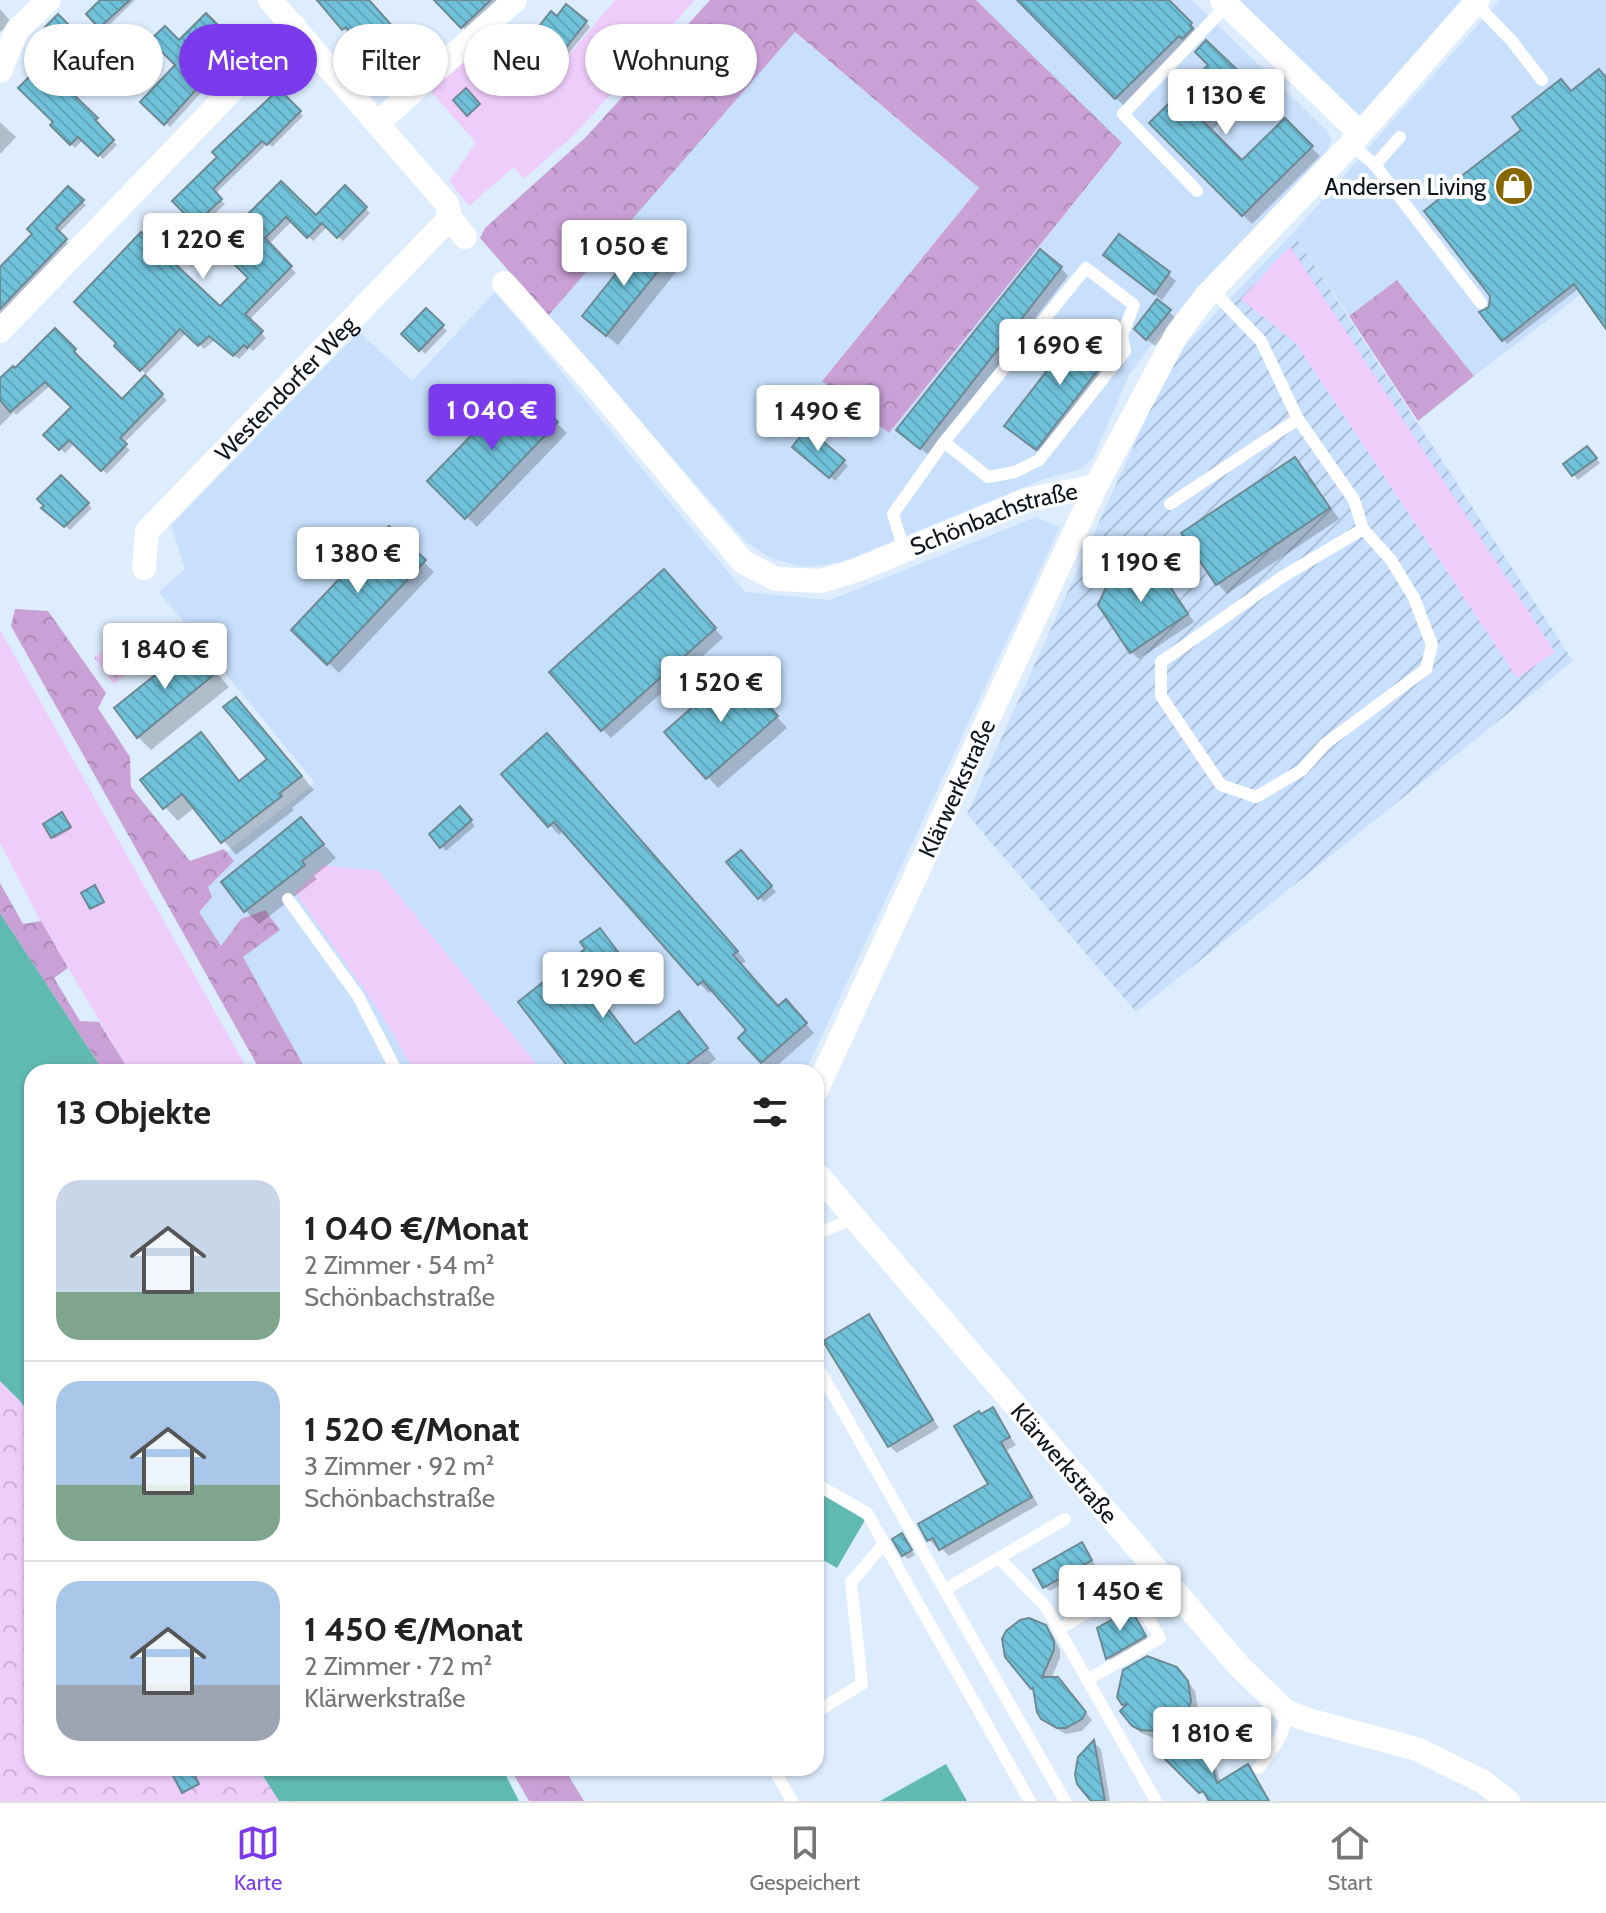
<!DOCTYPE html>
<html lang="de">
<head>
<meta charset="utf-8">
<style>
	body { margin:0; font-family:Cabin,sans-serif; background:#f2f2f2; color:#222; height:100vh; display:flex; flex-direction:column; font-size:30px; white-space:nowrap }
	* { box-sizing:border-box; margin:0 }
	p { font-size:26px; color:#767676 }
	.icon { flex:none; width:44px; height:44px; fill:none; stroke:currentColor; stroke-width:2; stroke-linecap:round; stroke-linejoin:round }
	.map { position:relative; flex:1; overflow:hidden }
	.panel { position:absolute; left:24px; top:1064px; width:800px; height:712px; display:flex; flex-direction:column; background:#fff; border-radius:24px; box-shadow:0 2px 6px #0004 }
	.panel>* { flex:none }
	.hud { position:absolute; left:24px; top:24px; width:800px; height:72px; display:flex; gap:16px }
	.price { position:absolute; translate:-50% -68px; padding:0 18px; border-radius:8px; background:#fff; color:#222; font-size:26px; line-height:52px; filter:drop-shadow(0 2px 4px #0008) }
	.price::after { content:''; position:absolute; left:50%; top:48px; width:24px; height:18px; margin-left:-12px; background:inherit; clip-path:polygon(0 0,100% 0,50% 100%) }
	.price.selected { background:#7c3aed; color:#fff }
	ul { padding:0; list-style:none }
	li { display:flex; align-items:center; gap:24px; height:200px; padding:0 32px }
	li+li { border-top:2px solid #e0e0e0 }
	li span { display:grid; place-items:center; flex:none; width:224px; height:160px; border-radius:24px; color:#555 }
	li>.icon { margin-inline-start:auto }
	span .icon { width:96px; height:96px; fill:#fffc; stroke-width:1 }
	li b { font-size:34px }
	h2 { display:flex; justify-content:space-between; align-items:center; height:96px; padding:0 32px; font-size:34px }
	.tag { padding:0 28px; border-radius:36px; background:#fff; box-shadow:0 2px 6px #0004; font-size:28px; line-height:72px }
	.tag.selected { background:#7c3aed; color:#fff }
	.dock { display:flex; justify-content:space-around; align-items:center; height:112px; border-top:2px solid #e0e0e0; background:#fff; font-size:22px; color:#767676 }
	.dock a { display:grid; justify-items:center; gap:4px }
	.dock .selected { color:#7c3aed }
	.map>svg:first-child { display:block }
</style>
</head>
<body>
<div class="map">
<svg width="1606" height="1801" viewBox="0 0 1606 1801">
	<defs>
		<pattern id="industrial-furrows" width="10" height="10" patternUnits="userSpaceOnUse" patternTransform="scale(2)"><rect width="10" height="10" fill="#c8e0fc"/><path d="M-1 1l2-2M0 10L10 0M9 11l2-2" fill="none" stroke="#abbfd8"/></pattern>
		<pattern id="forest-crowns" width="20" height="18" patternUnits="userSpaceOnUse" patternTransform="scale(2)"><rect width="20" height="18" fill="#caa1d7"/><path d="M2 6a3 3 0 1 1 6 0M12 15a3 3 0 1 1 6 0" fill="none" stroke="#ac8ab8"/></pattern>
		<pattern id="park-crowns" width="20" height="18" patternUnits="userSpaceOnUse" patternTransform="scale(2)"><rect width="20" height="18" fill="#efcdfb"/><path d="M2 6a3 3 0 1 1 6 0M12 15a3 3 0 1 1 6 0" fill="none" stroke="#ccafd7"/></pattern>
		<pattern id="building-back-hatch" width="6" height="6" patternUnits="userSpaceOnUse" patternTransform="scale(2)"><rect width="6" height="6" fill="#70c2da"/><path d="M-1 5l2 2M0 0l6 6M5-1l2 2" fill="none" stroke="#60a6bb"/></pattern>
	</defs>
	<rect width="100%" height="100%" fill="#ddedfe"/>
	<!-- built -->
	<g fill="#c8e0fc">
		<path d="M976 0H1192L1327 131 1332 140 1326 152 1197 289 1159 335 1129 375 1093 458 1080 469 1044 479 842 562 805 567 772 559 746 542 548 316 794 32 979 188 822 380 889 433 1122 144Z"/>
		<path d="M1232 0H1461L1360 117Z"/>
		<path d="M1500 0H1606V275L1474 376 1398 281 1349 316 1293 233Z"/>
		<path d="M495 292 745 592 830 600 1036 517 1060 527 805 1072H286L173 894 315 783 159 592 185 569 171 525 359 332 412 381Z"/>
	</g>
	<!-- industrial -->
	<path fill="url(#industrial-furrows)" d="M1293 233 1573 661 1136 1012 967 814 1167 372 1186 344Z"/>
	<!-- green -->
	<g fill="#efcdfb">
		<path d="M615 0H695L575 134 524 179 514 167 469 206 449 181 476 143 429 89 496 28 552 75Z"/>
		<path d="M1290 246 1555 652 1517 678 1296 343 1241 299Z"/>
		<path d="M0 630 249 1072H130L41 922 0 843Z"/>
		<path d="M323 865 379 871 543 1072H415L380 1012 295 892Z"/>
	</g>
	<!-- forest -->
	<g fill="url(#forest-crowns)">
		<path d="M710 0H976L1122 143 889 433 822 381 979 188 795 32 548 316 480 238 485 228 586 137Z"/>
		<path d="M1397 280 1474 376 1418 421 1349 316Z"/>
		<path d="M15 609 48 611 106 693 98 708 130 757 131 787 190 861 224 849 234 861 208 887 212 897 199 912 221 946 241 919 265 910 280 930 243 957 307 1072H261L11 626Z"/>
		<path d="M0 883 23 924 41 921 68 968 54 978 80 1021 99 1022 130 1072H104L0 913Z"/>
		<path d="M510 1768H564L584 1801H529Z"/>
	</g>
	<!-- park -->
	<g fill="url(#park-crowns)">
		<path d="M123 636 143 662 114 684 94 658Z"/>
		<path d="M0 1381 21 1402 32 1419V1768H258L279 1801H0Z"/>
	</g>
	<!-- water -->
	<g fill="#61bab1">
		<path d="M0 913 104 1072H32V1419L21 1402 0 1381Z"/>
		<path d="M816 1491 865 1520 837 1568 816 1556Z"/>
		<path d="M946 1764 967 1801H880Z"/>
		<path d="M258 1768H502L519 1801H279Z"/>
	</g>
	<!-- shadow -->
	<g fill="#0003">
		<path d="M103 0H135L104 30 89 14Z"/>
		<path d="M315 0H365L395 29 425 65 401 85 354 32 350 35Z"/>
		<path d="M437 0H497L465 30Z"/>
		<path d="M1024 0H1166L1200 34 1126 108 1022 2Z"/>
		<path d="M0 9 11 22 0 32Z"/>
		<path d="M58 16 72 31 62 41 47 27Z"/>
		<path d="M206 16 243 52 219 76 217 75 170 127 143 102 178 65 179 43Z"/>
		<path d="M557 18 586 22 590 27 562 62 543 46Z"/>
		<path d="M1206 43 1254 89 1211 131 1242 163 1285 121 1320 156 1252 224 1151 123 1211 65Z"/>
		<path d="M42 67 100 123 98 126 117 145 103 159 84 139 75 148 53 125 56 122Z"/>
		<path d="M1606 73V317L1579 288 1507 344 1503 339 1491 308 1571 94Z"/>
		<path d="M279 92 303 116 272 147 268 143 215 194 225 204 201 227 175 201Z"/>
		<path d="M0 122 16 137 0 154Z"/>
		<path d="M281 183 316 218 345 188 370 213 343 241 328 226 313 241 293 220 268 245 296 273 249 320 266 338 253 351 250 348 239 359 215 340 204 349 187 332 146 374 117 346 220 309 251 278Z"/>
		<path d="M68 189 86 205 58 234 69 244 0 318V271L35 234Z"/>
		<path d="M643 243 676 272 618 345 594 326Z"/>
		<path d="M1105 255 1168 274 1176 281 1162 300Z"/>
		<path d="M1061 268 1068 276 929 455 906 438Z"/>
		<path d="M426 311 447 331 425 354 404 334Z"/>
		<path d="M1169 312 1177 319 1155 346 1144 337Z"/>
		<path d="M55 331 79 355 77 357 122 402 145 378 167 400 123 444 130 450 107 474 75 443 65 453 46 435 74 407 51 385 16 415 14 412 0 426V380L15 371Z"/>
		<path d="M1114 349 1121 356 1044 456 1014 433Z"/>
		<path d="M520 387 567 433 477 527 430 481Z"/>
		<path d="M799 451 843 461 848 466 835 481Z"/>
		<path d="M1592 453 1600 463 1578 480 1566 465Z"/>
		<path d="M1295 459 1305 470 1339 519 1227 594 1217 583Z"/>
		<path d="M61 478 92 508 70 530 49 512Z"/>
		<path d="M390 529 434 572 339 673 294 630Z"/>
		<path d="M1149 558 1194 622 1139 659 1131 652Z"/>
		<path d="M672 580 723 638 611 738 602 729Z"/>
		<path d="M194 647 229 687 151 750 138 737Z"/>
		<path d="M746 682 787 728 718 788 667 732Z"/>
		<path d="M236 699 314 790 292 808 294 810 236 855 195 807 178 821 165 807 200 734 241 782 270 760Z"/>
		<path d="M556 745 746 961 740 966 778 1009 795 1011 814 1033 771 1071 762 1062 749 1031 713 989 709 993 700 984 564 830 559 835 504 774Z"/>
		<path d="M460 809 475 826 446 851 432 834Z"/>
		<path d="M64 817 71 829 54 839 45 825Z"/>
		<path d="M301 819 336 858 314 876 317 879 259 924 246 911Z"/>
		<path d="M745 857 776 892 764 902 729 863Z"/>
		<path d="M600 930 633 971 599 998 636 1046 688 1023 716 1059 699 1072H577L588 950Z"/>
		<path d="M868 1316 876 1324 939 1428 897 1453 889 1446Z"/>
		<path d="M992 1410 1016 1445 1007 1450 1038 1505 949 1556 939 1546 937 1548 929 1540 920 1525 991 1484 982 1416Z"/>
		<path d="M902 1536 915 1555 908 1559 903 1555Z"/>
		<path d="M1086 1549 1095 1565 1050 1591 1045 1587Z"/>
		<path d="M1130 1611 1149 1641 1112 1662 1108 1658Z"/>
		<path d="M1045 1628 1053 1636 1060 1650V1658L1051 1679 1065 1687 1092 1720 1082 1731 1066 1734 1051 1726 1043 1718 1032 1688Z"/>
		<path d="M1184 1677 1195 1691 1198 1709 1191 1726 1176 1742 1203 1752 1216 1767 1221 1783 1247 1767 1270 1801H1211L1165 1756 1172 1739 1159 1740 1141 1733 1133 1724 1124 1704Z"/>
		<path d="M1094 1743 1101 1749 1110 1801H1093Z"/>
	</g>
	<!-- building -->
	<g fill="url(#building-back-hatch)" stroke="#6d8a94" stroke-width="2">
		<path d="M100 0H130L99 28 86 14Z"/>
		<path d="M317 0H369L420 57 393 80 346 27 342 30Z"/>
		<path d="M434 0H491L461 28Z"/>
		<path d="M1017 0H1169L1192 23 1190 25 1193 28 1182 39 1179 36 1115 99Z"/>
		<path d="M566 4 587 21 557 59 536 42 542 35 536 30 551 11 557 16Z"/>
		<path d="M206 13 240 47 214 74 212 72 164 125 140 102 175 65 150 40 165 26 179 40Z"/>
		<path d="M58 14 72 28 59 41 45 27Z"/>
		<path d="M1206 40 1246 78 1203 121 1242 160 1285 118 1313 146 1242 216 1149 123 1208 65 1195 52Z"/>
		<path d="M42 64 98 118 95 120 114 140 98 156 78 137 70 145 50 125 53 122 18 88Z"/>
		<path d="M1599 69 1606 78V329L1574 284 1502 341 1479 312 1489 307 1490 296 1424 211 1439 199 1437 195 1521 130 1512 117 1561 79 1571 91Z"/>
		<path d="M466 88 480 104 467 116 453 100Z"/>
		<path d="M279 89 301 111 267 145 262 141 213 189 222 199 195 224 172 201 217 157 212 152Z"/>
		<path d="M281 181 316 215 345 185 367 207 337 238 322 223 307 238 286 217 265 238 292 266 245 314 263 331 247 348 244 345 233 356 209 336 198 346 180 329 140 371 114 346 116 343 74 302 141 232 220 306 248 278 216 246Z"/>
		<path d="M68 186 84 200 56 228 67 239 0 309V267L32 234 27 229Z"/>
		<path d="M1119 234 1170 272 1154 294 1103 255Z"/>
		<path d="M642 241 667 260 606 336 582 316Z"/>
		<path d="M1040 249 1062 267 920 449 896 430Z"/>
		<path d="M1157 299 1171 310 1146 340 1134 329Z"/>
		<path d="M426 308 444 325 419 351 401 334Z"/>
		<path d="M1084 323 1115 348 1036 450 1004 426Z"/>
		<path d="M55 328 76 349 74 352 122 399 145 375 163 394 120 438 127 444 101 471 69 440 59 450 43 435 71 407 45 382 10 412 0 400V378L13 366 15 368Z"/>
		<path d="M520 385 558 422 465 519 427 481Z"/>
		<path d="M807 428 845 460 829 478 792 447Z"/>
		<path d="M1587 446 1597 458 1572 476 1563 464Z"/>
		<path d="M1295 457 1330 508 1216 585 1181 533Z"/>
		<path d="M61 475 89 503 64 527 41 508 44 506 37 499Z"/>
		<path d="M389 526 426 560 327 665 291 630Z"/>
		<path d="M1149 555 1188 614 1130 653 1098 605 1109 581Z"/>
		<path d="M664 569 716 628 601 731 549 672Z"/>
		<path d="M194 644 217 672 137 738 114 708Z"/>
		<path d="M736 669 778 716 706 779 664 732Z"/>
		<path d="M236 697 302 776 280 793 282 796 221 843 182 794 163 809 140 780 201 732 239 781 267 759 223 707Z"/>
		<path d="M547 733 738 951 733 955 778 1006 786 999 807 1023 761 1063 738 1038 746 1030 703 981 698 985 554 822 548 827 501 774Z"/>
		<path d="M460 806 472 820 440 848 429 834Z"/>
		<path d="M62 812 71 827 51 838 43 824Z"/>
		<path d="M301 817 324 844 302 861 305 865 244 912 221 882Z"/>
		<path d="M741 850 772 886 758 899 726 862Z"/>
		<path d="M95 885 104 902 90 909 81 893Z"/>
		<path d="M600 928 625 961 591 987 635 1044 679 1011 708 1048 677 1072H572L518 1002 585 949 580 942Z"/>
		<path d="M869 1314 933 1420 888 1447 823 1341Z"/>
		<path d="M993 1407 1010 1437 1001 1442 1032 1497 939 1550 933 1538 927 1541 918 1524 988 1484 954 1426 979 1411 981 1414Z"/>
		<path d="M902 1533 912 1550 902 1556 892 1539Z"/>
		<path d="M1082 1542 1092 1560 1043 1588 1033 1570Z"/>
		<path d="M1131 1609 1146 1636 1106 1659 1097 1628Z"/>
		<path d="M1029 1618 1046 1625 1054 1641V1650L1042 1677H1058L1086 1712 1082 1719 1066 1728H1057L1041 1719 1037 1712 1033 1688 1031 1689 1005 1657 1002 1639 1006 1631 1020 1620Z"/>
		<path d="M1147 1656 1177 1667 1188 1681 1191 1701 1188 1710 1170 1732 1140 1730 1132 1726 1120 1711 1128 1703 1122 1705 1117 1697 1123 1670Z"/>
		<path d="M1170 1738 1197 1745 1204 1750 1210 1758 1217 1783 1248 1764 1269 1801H1209L1203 1791 1199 1793 1162 1756Z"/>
		<path d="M1094 1740 1105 1801H1091L1077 1784 1075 1775 1078 1757Z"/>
		<path d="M183 1768H191L199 1784 182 1793 172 1774Z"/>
	</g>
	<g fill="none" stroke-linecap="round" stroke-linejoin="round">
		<!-- lane -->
		<g stroke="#fff" stroke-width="12">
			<path d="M1475 3 1511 40 1542 80"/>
			<path d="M1351 144 1375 165 1481 303"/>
			<path d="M1375 165 1400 137"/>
			<path d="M1197 191 1123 114 1227 5"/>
			<path d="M1298 419 1354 500 1363 529 1391 560 1414 598 1432 645 1426 669 1325 744 1302 770 1256 797 1221 785 1161 696V662L1282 577 1363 529"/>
			<path d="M1170 504 1298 419 1261 341 1212 290"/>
			<path d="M904 550 893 514 944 442 1086 268 1134 305 1122 335 1125 351 1039 460 1015 472 988 477 944 442"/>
			<path d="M288 899 358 996 397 1072"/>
			<path d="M816 1234 855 1218"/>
			<path d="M816 1364 1065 1801"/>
			<path d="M816 1484 867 1513 1030 1801"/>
			<path d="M999 1558 1046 1607 1156 1801"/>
			<path d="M946 1589 1065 1519"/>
			<path d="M1059 1629 1119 1594 1136 1598 1160 1638 1087 1680"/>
			<path d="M816 1712 862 1684 851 1582 883 1545"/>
			<path d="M773 1768 792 1801"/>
			<path d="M1259 1768C1271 1751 1288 1733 1285 1711"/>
		</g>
		<!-- street -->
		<g stroke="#fff" stroke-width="24">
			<path d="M270 0 447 204 450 218 465 237"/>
			<path d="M1222 0 1360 133"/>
			<path d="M0 71 17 30 49 0"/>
			<path d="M379 122 515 0"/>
			<path id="s1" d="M504 283 591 381 743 562 776 579 821 581 857 570 1027 500 1096 486"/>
			<path d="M0 331 294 26"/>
			<path id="s2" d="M144 568 147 531 450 218"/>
			<path id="s3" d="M816 1091 1096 486 1177 334 1206 296 1351 144 1478 0"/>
			<path id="s4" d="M816 1173 1239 1666 1285 1711 1308 1720 1417 1749 1482 1781 1508 1801"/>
		</g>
	</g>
	<!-- icons -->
	<defs>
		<g id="shop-disc" transform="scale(2)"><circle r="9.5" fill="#866700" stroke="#fff"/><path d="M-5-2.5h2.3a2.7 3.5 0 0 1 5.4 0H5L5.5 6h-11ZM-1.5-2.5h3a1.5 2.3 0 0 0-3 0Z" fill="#fff"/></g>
	</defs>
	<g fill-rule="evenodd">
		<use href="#shop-disc" x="1514" y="186"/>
	</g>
	<g text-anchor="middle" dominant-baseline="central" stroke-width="8" stroke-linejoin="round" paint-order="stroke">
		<!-- poi labels -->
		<g font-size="24" fill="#0f151d" stroke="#fff" text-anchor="end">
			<text x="1486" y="186">Andersen Living</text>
		</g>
		<!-- street labels -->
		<g font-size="24" fill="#0f151d" stroke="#fff">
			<text stroke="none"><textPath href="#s2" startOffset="236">Westendorfer Weg</textPath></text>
			<text stroke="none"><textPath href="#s1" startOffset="634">Schönbachstraße</textPath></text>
			<text stroke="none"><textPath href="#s3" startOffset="334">Klärwerkstraße</textPath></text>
			<text stroke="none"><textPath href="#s4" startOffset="382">Klärwerkstraße</textPath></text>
		</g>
	</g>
</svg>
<b class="price" style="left:1226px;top:137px">1 130 €</b>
<b class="price" style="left:203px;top:281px">1 220 €</b>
<b class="price" style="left:624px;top:288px">1 050 €</b>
<b class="price" style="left:1060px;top:387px">1 690 €</b>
<b class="price selected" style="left:492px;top:452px">1 040 €</b>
<b class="price" style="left:818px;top:453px">1 490 €</b>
<b class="price" style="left:358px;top:595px">1 380 €</b>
<b class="price" style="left:1141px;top:604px">1 190 €</b>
<b class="price" style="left:165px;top:691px">1 840 €</b>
<b class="price" style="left:721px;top:724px">1 520 €</b>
<b class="price" style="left:603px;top:1020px">1 290 €</b>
<b class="price" style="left:1120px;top:1633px">1 450 €</b>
<b class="price" style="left:1212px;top:1775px">1 810 €</b>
<div class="hud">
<a class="tag">Kaufen</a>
<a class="tag selected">Mieten</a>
<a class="tag">Filter</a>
<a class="tag">Neu</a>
<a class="tag">Wohnung</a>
</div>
<section class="panel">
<h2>13 Objekte<svg class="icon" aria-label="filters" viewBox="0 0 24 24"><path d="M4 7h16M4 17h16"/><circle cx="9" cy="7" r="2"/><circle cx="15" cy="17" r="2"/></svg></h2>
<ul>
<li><span style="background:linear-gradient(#c9d6e8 70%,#7fa58c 0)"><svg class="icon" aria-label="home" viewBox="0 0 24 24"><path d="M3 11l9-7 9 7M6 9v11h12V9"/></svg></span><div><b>1 040 €/Monat</b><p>2 Zimmer · 54 m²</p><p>Schönbachstraße</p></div></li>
<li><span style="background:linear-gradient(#a9c7e8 65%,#7fa58c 0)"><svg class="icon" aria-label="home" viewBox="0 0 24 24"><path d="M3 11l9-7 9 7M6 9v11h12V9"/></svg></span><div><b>1 520 €/Monat</b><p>3 Zimmer · 92 m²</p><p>Schönbachstraße</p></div></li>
<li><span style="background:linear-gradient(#a9c7e8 65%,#9aa5b1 0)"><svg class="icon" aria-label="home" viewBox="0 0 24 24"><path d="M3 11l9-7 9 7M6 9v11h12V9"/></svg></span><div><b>1 450 €/Monat</b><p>2 Zimmer · 72 m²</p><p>Klärwerkstraße</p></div></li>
</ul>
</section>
</div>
<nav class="dock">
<a class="selected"><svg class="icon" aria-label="map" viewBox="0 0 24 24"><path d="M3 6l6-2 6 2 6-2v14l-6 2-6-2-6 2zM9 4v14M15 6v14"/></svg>Karte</a>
<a><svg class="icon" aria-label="saved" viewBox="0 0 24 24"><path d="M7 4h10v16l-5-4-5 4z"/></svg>Gespeichert</a>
<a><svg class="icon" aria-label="home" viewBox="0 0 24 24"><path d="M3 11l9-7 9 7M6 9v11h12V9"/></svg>Start</a>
</nav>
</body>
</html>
